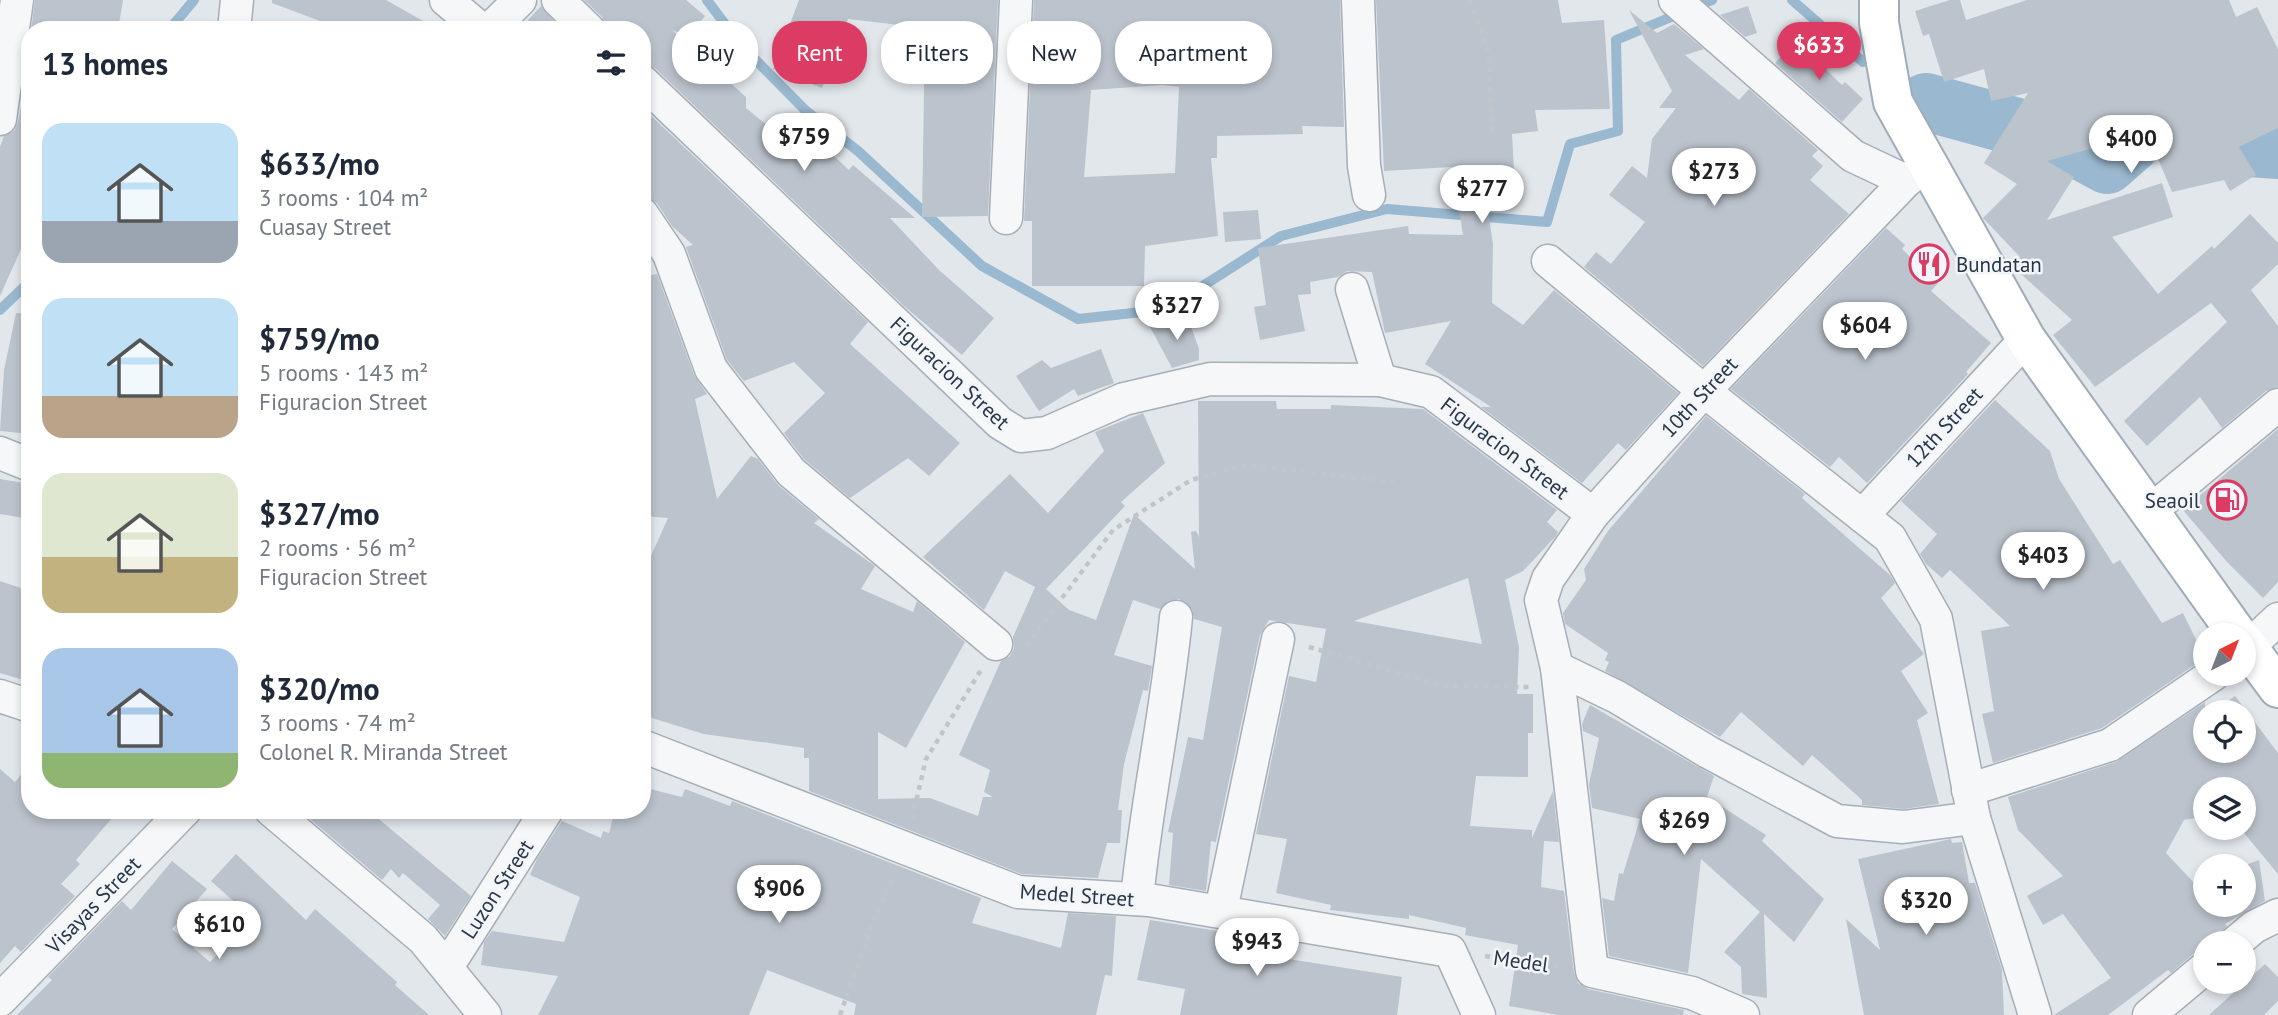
<!DOCTYPE html>
<html lang="en">
<head>
<meta charset="utf-8">
<style>
	body { margin:0; font-family:"PT Sans",sans-serif; background:#f2f2f3; color:#1f2937; height:100vh; display:flex; flex-direction:column; font-size:26px; white-space:nowrap }
	* { box-sizing:border-box; margin:0 }
	p { font-size:23px; color:#747a83 }
	.icon { flex:none; width:38px; height:38px; fill:none; stroke:currentColor; stroke-width:2; stroke-linecap:round; stroke-linejoin:round }
	.map { position:relative; flex:1; overflow:hidden }
	.sheet { position:absolute; left:21px; top:21px; width:630px; height:798px; display:flex; flex-direction:column; background:#fff; border-radius:28px; box-shadow:0 4px 10px #0003 }
	.sheet>* { flex:none }
	.guide { position:absolute; left:672px; top:21px; width:665px; height:63px; display:flex; gap:14px }
	.needle { width:46px; rotate:42deg }
	.fabs { position:absolute; left:2193px; top:623px; display:grid; gap:14px }
	.fabs a { display:grid; place-items:center; width:63px; height:63px; border-radius:50%; background:#fff; box-shadow:0 4px 10px #0003; font-size:35px }
	.price { position:absolute; translate:-50% -60px; padding:0 16px; border-radius:24px; background:#fff; color:#222; font-size:23px; line-height:46px; filter:drop-shadow(0 2px 4px #0008) }
	.price::after { content:''; position:absolute; left:50%; top:42px; width:21px; height:16px; margin-left:-10px; background:inherit; clip-path:polygon(0 0,100% 0,50% 100%) }
	.price.active { background:#dc3c63; color:#fff }
	ul { padding:0; list-style:none }
	li { display:flex; align-items:center; gap:21px; height:175px; padding:0 21px }
	li span { display:grid; place-items:center; flex:none; width:196px; height:140px; border-radius:21px; color:#555 }
	li>.icon { margin-inline-start:auto }
	span .icon { width:84px; height:84px; fill:#fffc; stroke-width:1 }
	li b { font-size:30px }
	h2 { display:flex; justify-content:space-between; align-items:center; height:84px; padding:0 21px; font-size:30px }
	.tag { padding:0 24px; border-radius:28px; background:#fff; box-shadow:0 4px 10px #0003; font-size:24px; line-height:63px }
	.tag.active { background:#dc3c63; color:#fff }
	.map>svg:first-child { display:block }
</style>
</head>
<body>
<div class="map">
<svg width="2278" height="1015" viewBox="0 0 2278 1015">
	<rect width="100%" height="100%" fill="#e2e7ec"/>
	<g fill="none" stroke-linecap="round" stroke-linejoin="round">
		<!-- stream -->
		<g stroke="#9ab8cf" stroke-width="10">
			<path d="M707 0 739 43 805 110 858 151 982 266 1078 319 1151 311 1198 289 1281 236 1387 209 1547 222 1570 144 1618 131 1616 40 1712 0"/>
			<path d="M1792 0 1863 62"/>
			<path d="M169 30 194 0"/>
			<path d="M0 310 30 281"/>
		</g>
		<!-- river -->
		<path stroke="#9ab8cf" stroke-width="58" d="M1926 102 2057 138 2107 165 2132 143 2146 98 2165 83 2196 90 2237 126 2251 148 2278 150"/>
	</g>
	<!-- building -->
	<g fill="#bbc3cc" fill-rule="evenodd">
		<path d="M35 0H123L118 30H31Z"/>
		<path d="M272 0H386L439 30H344L272 3Z"/>
		<path d="M584 0H686L705 16 688 36 672 30 746 97V108L796 149 810 134 849 170 853 165 915 218H890L939 270 994 318 962 355 904 306 655 68 642 63V30H607L602 17Z"/>
		<path d="M799 0H998L988 216 922 217 925 28 848 19 822 88 773 69Z"/>
		<path d="M1034 0H1340L1344 127 1302 126 1303 134 1217 136V158H1211L1218 236 1145 246 1144 286H1032V221H1024ZM1163 85 1179 87 1175 173 1084 177 1091 90Z"/>
		<path d="M1376 0H1558L1562 23 1604 20 1610 109 1535 110 1538 131 1512 134 1514 170 1482 171 1493 244 1492 303 1523 325 1554 290 1678 393 1626 450 1618 443 1582 483 1481 407H1491L1425 364 1451 321 1385 333 1372 272 1347 271 1338 277 1310 282 1311 294 1298 295 1305 331 1260 340 1254 307 1266 305 1258 248 1408 226 1409 234 1463 235 1452 167 1384 171Z"/>
		<path d="M1950 0H1960L1966 20 2027 0H2229L2236 17 2257 7 2278 49V128L2239 147 2256 175 2230 191 2224 180 2172 192 2147 133 2047 161 2074 177 2047 220 2162 183 2173 217 2112 237 2158 294 2212 246 2214 249 2250 214 2278 243V264L2251 290 2278 326V387L2266 391 2222 428 2200 397 2147 446 2124 421 2227 322 2211 303 2095 387 2053 335 2072 320 2012 266 2020 257 1983 218 2017 184 1984 163 2028 93 1991 101 1984 69 1944 82 1929 34 1923 36 1915 11Z"/>
		<path d="M541 6 562 30H519Z"/>
		<path d="M1748 6 1757 33 1745 37 1720 15Z"/>
		<path d="M1629 10 1657 33 1674 24 1704 49 1685 55 1739 100 1749 89 1818 150 1812 156 1823 166 1810 180 1849 214 1703 366 1584 267 1596 252 1611 264 1645 222 1609 195 1632 166 1647 178 1652 139 1676 108H1659L1672 91Z"/>
		<path d="M1796 41 1842 85 1845 82 1863 99 1842 122 1775 63Z"/>
		<path d="M27 75H30V229L0 296V147L4 136 14 131 18 122Z"/>
		<path d="M642 107 868 322 850 344 960 443 929 476 908 458 850 498 804 459 784 433 825 393 794 362 744 381 727 360 686 247 693 245 672 226 657 203 642 196Z"/>
		<path d="M1258 210 1261 239 1225 242 1223 212Z"/>
		<path d="M1886 228 1905 245 1902 249 1938 283 1931 291 1991 343 1966 372 1968 374 1867 483 1839 457 1830 467 1731 389Z"/>
		<path d="M657 274 694 375 707 394 695 399 717 499 751 456 758 459 779 486 819 519 814 523 875 566 861 589 913 612 917 601 965 642 906 748 878 732V799L930 798 978 816 983 797H993L984 792 990 770 959 755 1001 661 1010 656 1014 648 1013 637 1035 587 1005 571 984 610 923 557 1010 474 1048 513 1104 451 1095 432 1143 413 1165 463 1121 502 1125 506 1046 589 1069 610 1096 620 1134 514 1195 569 1191 532 1196 531 1199 537 1198 401H1276L1277 409H1331V405L1423 409 1557 510 1547 522 1558 532 1556 536 1523 571 1505 580 1519 647 1517 694H1533V733H1528V777L1476 776 1470 826 1532 830V838L1553 791 1559 842 1544 841 1541 887 1564 891 1574 973 1578 983 1588 989 1684 1010 1683 1015H1558L1509 1006 1518 945 1465 935 1466 928 1409 915V919L1330 910 1331 905 1276 893 1287 839 1256 834 1289 676 1316 682 1326 629 1269 620 1260 635 1216 842 1211 841 1206 891 1169 885 1173 833 1168 832 1188 737 1203 740 1222 627 1194 619 1192 609 1179 599 1168 601 1160 609 1133 600 1114 655 1152 666 1148 691 1143 690 1124 764 1118 810H1122L1120 843H1107L1098 878 1022 874 809 791V758H804V748L704 734 642 715V576L668 518 642 516V277ZM1468 578 1482 644 1354 621Z"/>
		<path d="M16 313 30 314V434L0 431 4 370Z"/>
		<path d="M1188 318 1199 349V360L1172 368 1149 325Z"/>
		<path d="M1101 349 1114 383 1078 396 1074 389 1039 411 1016 376 1042 360 1051 368Z"/>
		<path d="M1995 400 2050 451 2059 479 2113 564 2120 560 2162 623 2183 613 2205 658 2102 728 1993 763 1982 714 1994 711 1981 631 2010 626 1950 570 1942 578 1926 564 1920 554 1937 534 1901 501Z"/>
		<path d="M1706 416 1805 494 1802 498 1890 575 1895 583 1881 598 1924 654 1901 671 1928 713 1917 720 1939 804 1903 809 1862 805V800L1812 755 1803 766 1741 712 1720 737 1605 671 1609 662 1605 660 1608 653 1565 624 1563 613 1586 580 1584 569 1608 531Z"/>
		<path d="M2278 429V582L2263 598 2227 562 2183 510Z"/>
		<path d="M0 479 30 484V519L0 514Z"/>
		<path d="M0 581 30 591V682L0 673Z"/>
		<path d="M2235 696 2278 753V874L2240 828H2244V789H2205V816L2184 820 2166 853 2196 885 2205 882V905H2244L2243 866 2259 860 2265 901 2225 924 2227 926 2218 936 2217 943H2205V950L2193 954 2171 973 2168 970 2108 1015H2054L2111 978 2063 914 2043 925 2027 896 2063 876 2018 830 2008 797 2116 762 2205 702V751H2244V712H2212Z"/>
		<path d="M1590 705 1714 776 1707 797 1766 835 1762 841 1824 899 1794 942 1764 914 1767 998 1742 994 1741 967 1724 952 1760 912 1701 859 1688 973 1609 956 1602 898 1614 901 1619 873 1623 874 1640 819 1592 808 1589 784 1599 738 1583 731 1582 724Z"/>
		<path d="M30 764V810H119L76 860 80 864 61 884 75 896 21 952 15 946 0 963V769L15 782Z"/>
		<path d="M642 787 682 797 685 789 730 806 732 801 981 898 972 923 1061 948 1068 913 1116 916 1112 976 1105 975 1096 1015H854L856 1004 767 970 749 1015H538L558 976 481 965 484 942 492 931 564 942 580 897 530 875 537 859 562 821 601 838 603 831 609 833 615 810H642Z"/>
		<path d="M316 810H368L471 896 445 936 428 919 440 905 403 873 399 878 391 869 382 880 309 818Z"/>
		<path d="M1951 839 1952 843 1962 842 1969 883H1975L2002 970 2004 1015H1864L1846 919 1880 950 1858 859Z"/>
		<path d="M236 854 306 920 315 909 397 982 395 985 429 1015H17L52 980 48 977 122 901 131 910 172 861 207 889 172 929 210 962 244 926 241 924 249 915 211 881Z"/>
		<path d="M1150 920 1255 937 1252 953 1402 977 1397 1015H1180L1185 989 1137 980Z"/>
		<path d="M2265 964 2278 977V1001L2264 1015H2209Z"/>
	</g>
	<g fill="none" stroke-linecap="round" stroke-linejoin="round">
		<!-- minor casing -->
		<g stroke="#a6aeb7" stroke-width="35">
			<g id="minor">
				<path d="M446 0 482 30"/>
				<path d="M558 0 589 30"/>
				<path d="M1358 0 1364 166 1369 195"/>
				<path d="M1675 0 1853 156 1906 181"/>
				<path d="M234 30 237 0"/>
				<path d="M489 30 520 0"/>
				<path d="M642 81 1000 423 1021 436 1047 433 1124 399 1210 379 1380 380 1431 392 1593 514"/>
				<path d="M0 119 17 0"/>
				<path d="M642 214 669 254 711 369 791 472 996 644"/>
				<path d="M1006 218 1016 0"/>
				<path d="M1548 261 1704 391 1890 538 1936 619 1974 818 2035 1015"/>
				<path d="M1352 289 1380 380"/>
				<path d="M0 453 30 465"/>
				<path d="M2148 513 2278 405"/>
				<path d="M1862 516 2026 339"/>
				<path d="M2244 651 2278 619"/>
				<path d="M1557 668 1617 697 1708 752 1837 821 1903 827 1974 818"/>
				<path d="M0 696 30 706"/>
				<path d="M642 746 1018 892 1149 900 1450 951 1479 1015"/>
				<path d="M1968 790 2110 745 2214 674"/>
				<path d="M271 810 423 939 485 1015"/>
				<path d="M1137 899C1146 804 1167 712 1176 617"/>
				<path d="M1221 910 1278 639"/>
				<path d="M2235 943 2254 927 2278 915"/>
				<path d="M447 967 547 810"/>
				<path d="M0 1000 185 810"/>
				<path d="M1743 1015 1692 993 1592 971 1557 668 1541 600 1548 579 1593 514 1704 391 1906 181 1930 163"/>
				<path d="M2149 1015 2205 968"/>
			</g>
		</g>
		<!-- major casing -->
		<g stroke="#a0acb9" stroke-width="42">
			<g id="major">
				<path d="M1879 0V23L1893 102 2026 339 2238 635"/>
				<path d="M2244 642 2278 688"/>
			</g>
		</g>
		<!-- path -->
		<g stroke="#c0c5ca" stroke-width="4.5" stroke-dasharray="5 5" stroke-linecap="butt">
			<path d="M1470 0 1488 50 1492 132"/>
			<path d="M1026 646 1113 530 1191 480 1246 465 1394 482"/>
			<path d="M1309 647 1445 686 1529 687"/>
			<path d="M912 819 926 759 981 670"/>
			<path d="M1485 956 1560 967"/>
			<path d="M840 1015 871 928 893 877"/>
		</g>
		<!-- minor -->
		<use href="#minor" stroke="#f5f7f9" stroke-width="32"/>
		<!-- major -->
		<use href="#major" stroke="#fff" stroke-width="38"/>
	</g>
	<!-- icons -->
	<defs>
		<g id="restaurant-ring" transform="scale(2.0125)"><circle r="9.5" fill="#f2f5f9" stroke="#dc3c63" stroke-width="1.5"/><path d="M-5-6h1v4h1v-4h1v4h1v-4h1v5L-1.5 .5V6h-2V.5L-5-1ZM5-6V6H3V1.5H1.5Q1.5-4 5-6Z" fill="#dc3c63"/></g>
		<g id="fuel-ring" transform="scale(2.0125)"><circle r="9.5" fill="#f2f5f9" stroke="#dc3c63" stroke-width="1.5"/><path d="M-5.5-6h7V0h2V4h1.3V-2.5L3-4.5l.8-.8L6-3V5H2.5V1h-1V6h-7ZM-4.2-4.7v3.2H.2V-4.7Z" fill="#dc3c63"/></g>
	</defs>
	<g fill-rule="evenodd">
		<use href="#restaurant-ring" x="1929" y="264"/>
		<use href="#fuel-ring" x="2227" y="500"/>
	</g>
	<g text-anchor="middle" dominant-baseline="central" stroke-width="5" stroke-linejoin="round" paint-order="stroke">
		<!-- poi labels -->
		<g font-size="21" fill="#283646" stroke="#f2f5f9" text-anchor="start">
			<text x="1956" y="264">Bundatan</text>
			<text x="2200" y="500" text-anchor="end">Seaoil</text>
		</g>
		<!-- street labels -->
		<g font-size="21" fill="#283646" stroke="#f2f5f9">
			<text transform="translate(950 373) rotate(43)">Figuracion Street</text>
			<text transform="translate(1699 397) rotate(-47)">10th Street</text>
			<text transform="translate(1944 427) rotate(-47)">12th Street</text>
			<text transform="translate(1505 448) rotate(37)">Figuracion Street</text>
			<text transform="translate(497 889) rotate(-57)">Luzon Street</text>
			<text transform="translate(1077 895) rotate(4)">Medel Street</text>
			<text transform="translate(93 905) rotate(-46)">Visayas Street</text>
			<text transform="translate(1521 961) rotate(8)">Medel</text>
		</g>
	</g>
</svg>
<div class="fabs">
<a><svg class="needle" viewBox="-14 -14 28 28"><path d="M0-13l5 13h-10z" fill="#e53935"/><path d="M0 13l5-13h-10z" fill="#747a83"/></svg></a>
<a><svg class="icon" aria-label="locate" viewBox="0 0 24 24"><circle cx="12" cy="12" r="6"/><path d="M12 2v4M12 18v4M2 12h4M18 12h4"/></svg></a>
<a><svg class="icon" aria-label="layers" viewBox="0 0 24 24"><path d="M12 4l9 5-9 5-9-5zM3 14l9 5 9-5"/></svg></a>
<a>+</a>
<a>−</a>
</div>
<b class="price active" style="left:1819px;top:82px">$633</b>
<b class="price" style="left:804px;top:173px">$759</b>
<b class="price" style="left:2131px;top:175px">$400</b>
<b class="price" style="left:1714px;top:208px">$273</b>
<b class="price" style="left:1482px;top:225px">$277</b>
<b class="price" style="left:1177px;top:342px">$327</b>
<b class="price" style="left:1865px;top:362px">$604</b>
<b class="price" style="left:2043px;top:592px">$403</b>
<b class="price" style="left:1684px;top:857px">$269</b>
<b class="price" style="left:779px;top:925px">$906</b>
<b class="price" style="left:1926px;top:937px">$320</b>
<b class="price" style="left:219px;top:961px">$610</b>
<b class="price" style="left:1257px;top:978px">$943</b>
<div class="guide">
<a class="tag">Buy</a>
<a class="tag active">Rent</a>
<a class="tag">Filters</a>
<a class="tag">New</a>
<a class="tag">Apartment</a>
</div>
<section class="sheet">
<h2>13 homes<svg class="icon" aria-label="filters" viewBox="0 0 24 24"><path d="M4 7h16M4 17h16"/><circle cx="9" cy="7" r="2"/><circle cx="15" cy="17" r="2"/></svg></h2>
<ul>
<li><span style="background:linear-gradient(#bfe0f5 70%,#9aa5b1 0)"><svg class="icon" aria-label="home" viewBox="0 0 24 24"><path d="M3 11l9-7 9 7M6 9v11h12V9"/></svg></span><div><b>$633/mo</b><p>3 rooms · 104 m²</p><p>Cuasay Street</p></div></li>
<li><span style="background:linear-gradient(#bfe0f5 70%,#b9a48a 0)"><svg class="icon" aria-label="home" viewBox="0 0 24 24"><path d="M3 11l9-7 9 7M6 9v11h12V9"/></svg></span><div><b>$759/mo</b><p>5 rooms · 143 m²</p><p>Figuracion Street</p></div></li>
<li><span style="background:linear-gradient(#dfe7d0 60%,#c2b280 0)"><svg class="icon" aria-label="home" viewBox="0 0 24 24"><path d="M3 11l9-7 9 7M6 9v11h12V9"/></svg></span><div><b>$327/mo</b><p>2 rooms · 56 m²</p><p>Figuracion Street</p></div></li>
<li><span style="background:linear-gradient(#a9c7e8 75%,#8fb573 0)"><svg class="icon" aria-label="home" viewBox="0 0 24 24"><path d="M3 11l9-7 9 7M6 9v11h12V9"/></svg></span><div><b>$320/mo</b><p>3 rooms · 74 m²</p><p>Colonel R. Miranda Street</p></div></li>
</ul>
</section>
</div>
</body>
</html>
